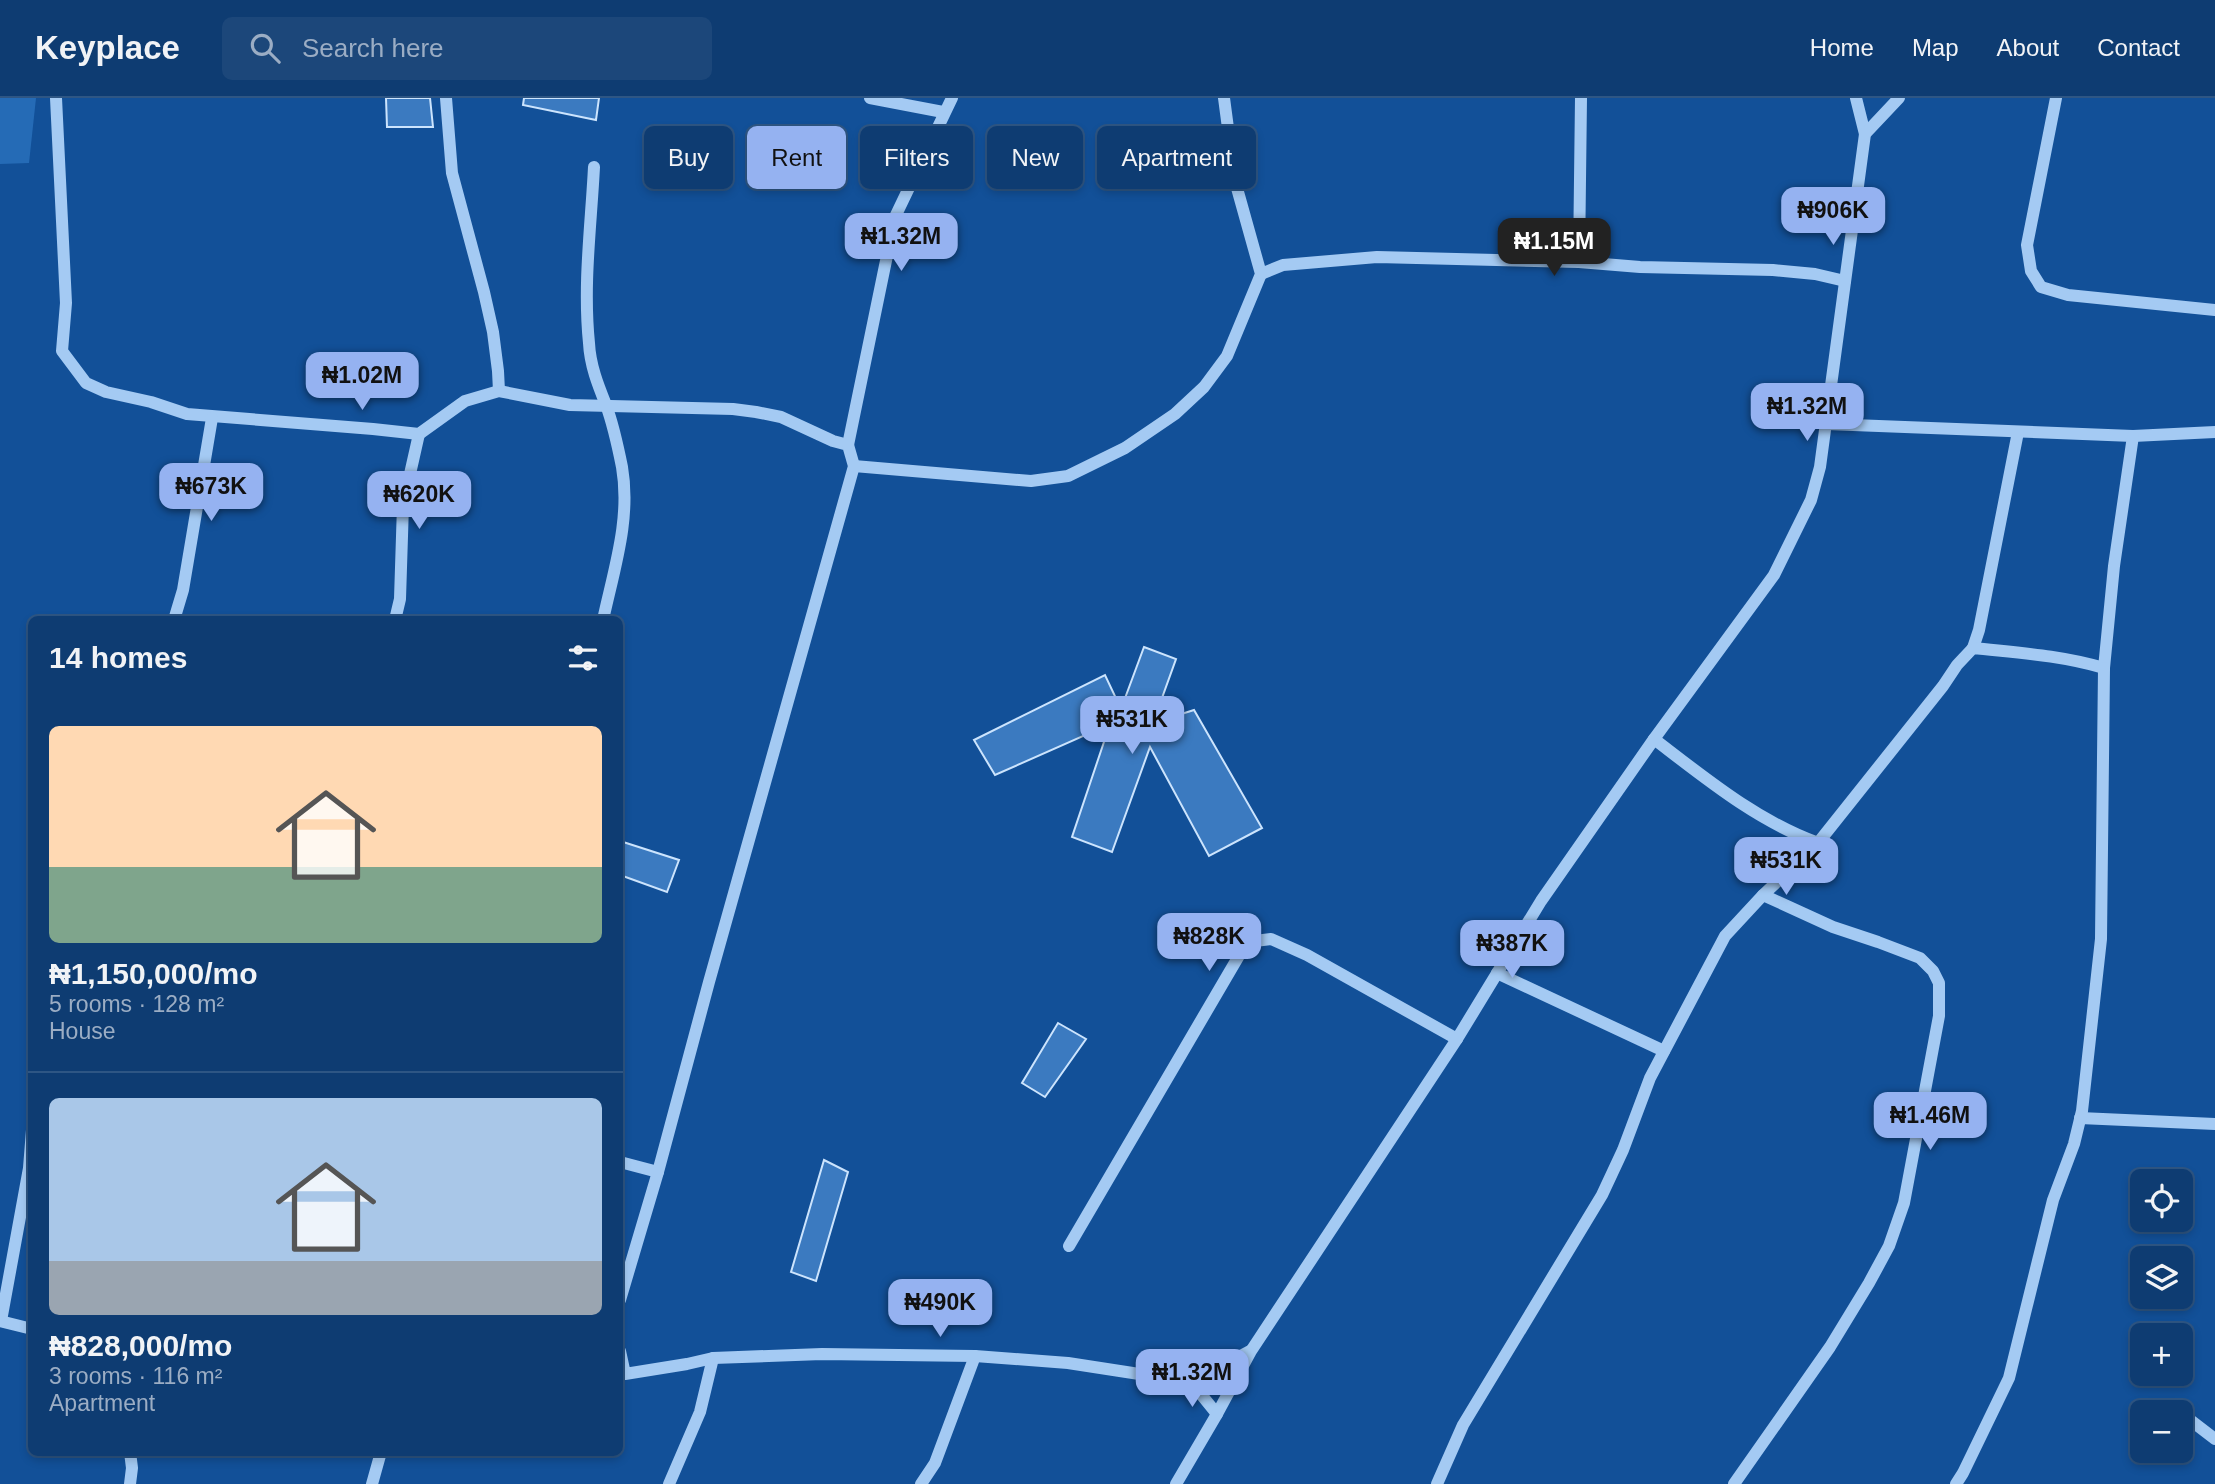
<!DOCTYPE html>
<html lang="en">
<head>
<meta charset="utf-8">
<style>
	body { margin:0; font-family:Helvetica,sans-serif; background:#1c477a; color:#f1f3f6; height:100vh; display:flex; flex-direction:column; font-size:26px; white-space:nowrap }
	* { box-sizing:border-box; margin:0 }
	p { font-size:23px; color:#9badc4 }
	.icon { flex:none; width:38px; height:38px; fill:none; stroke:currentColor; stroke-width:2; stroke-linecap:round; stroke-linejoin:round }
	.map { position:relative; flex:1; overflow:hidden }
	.panel { position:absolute; left:28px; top:518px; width:595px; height:840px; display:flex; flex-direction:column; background:#0e3c72; border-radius:10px; box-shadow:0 4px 10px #0003,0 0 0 2px #2e5684 }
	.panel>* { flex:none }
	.top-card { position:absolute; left:644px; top:28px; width:665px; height:63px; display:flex; gap:14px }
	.buttons { position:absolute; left:2130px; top:1071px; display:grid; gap:14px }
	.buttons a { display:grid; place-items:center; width:63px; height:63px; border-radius:10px; background:#0e3c72; box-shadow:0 4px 10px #0003,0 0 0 2px #2e5684; font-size:35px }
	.price { position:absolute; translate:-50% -60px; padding:0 16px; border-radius:14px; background:#95b2f1; color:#111; font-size:23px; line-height:46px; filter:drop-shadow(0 2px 4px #0008) }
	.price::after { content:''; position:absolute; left:50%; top:42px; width:21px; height:16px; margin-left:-10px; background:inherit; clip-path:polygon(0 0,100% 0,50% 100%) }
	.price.on { background:#222; color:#fff }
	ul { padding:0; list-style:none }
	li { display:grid; align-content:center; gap:14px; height:371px; padding:0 21px }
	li+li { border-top:2px solid #2e5684 }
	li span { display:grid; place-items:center; height:217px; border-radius:10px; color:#555 }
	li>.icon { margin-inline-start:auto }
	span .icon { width:126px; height:126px; fill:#fffc; stroke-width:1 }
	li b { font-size:30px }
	h2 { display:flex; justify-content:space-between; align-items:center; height:84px; padding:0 21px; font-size:30px }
	.chip { padding:0 24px; border-radius:10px; background:#0e3c72; box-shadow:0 4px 10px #0003,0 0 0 2px #2e5684; font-size:24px; line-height:63px }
	.chip.on { background:#95b2f1; color:#111 }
	header { display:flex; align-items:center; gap:42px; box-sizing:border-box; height:98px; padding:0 35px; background:#0e3c72; border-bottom:2px solid #2e5684 }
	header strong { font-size:33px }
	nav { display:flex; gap:38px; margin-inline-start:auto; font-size:24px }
	.search { width:490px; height:63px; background:#1c477a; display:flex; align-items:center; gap:18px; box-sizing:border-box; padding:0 24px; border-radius:10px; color:#9badc4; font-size:26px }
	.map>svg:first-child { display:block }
</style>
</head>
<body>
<header>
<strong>Keyplace</strong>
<div class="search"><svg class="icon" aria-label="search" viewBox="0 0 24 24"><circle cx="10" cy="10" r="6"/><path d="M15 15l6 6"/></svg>Search here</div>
<nav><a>Home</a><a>Map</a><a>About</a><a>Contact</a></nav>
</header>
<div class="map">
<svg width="2215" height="1386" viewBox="0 0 2215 1386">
	<rect width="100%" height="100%" fill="#125098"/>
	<!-- green -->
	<path fill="#256bb6" d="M0 0H36L29 65 0 66Z"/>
	<!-- building -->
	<g fill="#3b7ac0" stroke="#cce4fd" stroke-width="2">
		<path d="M386 0H430L433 29H387Z"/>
		<path d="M524 0H599L596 22 523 7Z"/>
		<path d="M1144 549 1176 561 1153 625 1194 612 1262 730 1209 758 1150 649 1112 754 1072 739 1110 626 995 677 974 642 1105 577 1121 611Z"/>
		<path d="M620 743 679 762 667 794 620 777Z"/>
		<path d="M1058 925 1086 941 1045 999 1022 985Z"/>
		<path d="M824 1062 848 1074 816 1183 791 1174Z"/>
	</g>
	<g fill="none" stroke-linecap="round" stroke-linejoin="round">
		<!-- minor -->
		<g stroke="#a4caf3" stroke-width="12">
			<path d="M56 0 66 205 62 253 86 285 106 294 151 304 187 316 373 331 419 336 465 303 499 293 570 307 733 311 756 314 781 319 833 343 848 347 854 368 709 884 658 1074 620 1202"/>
			<path d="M446 0 452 75 484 194 493 234 498 273 499 293"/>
			<path d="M870 0 943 14"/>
			<path d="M1856 0 1865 36"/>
			<path d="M2056 0 2027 147 2031 173 2041 189 2068 197 2215 212"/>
			<path d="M594 69C591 128 583 186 589 245 590 267 598 287 606 307 613 326 618 349 622 369 631 421 614 471 603 522"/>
			<path d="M1579 164 1581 0"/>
			<path d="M1261 176 1283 167 1377 159 1579 164 1640 169 1773 172 1815 176 1845 183"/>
			<path d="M1827 326 2133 338 2215 334"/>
			<path d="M848 347 895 119 952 0"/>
			<path d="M854 368 1031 383 1068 378 1125 350 1175 316 1204 289 1227 258 1261 176 1235 83 1224 0"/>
			<path d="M174 522 183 492 212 320"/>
			<path d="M395 522 400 501 403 407 419 336"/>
			<path d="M1973 550 1979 532 2018 334"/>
			<path d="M1654 641C1705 680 1757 723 1818 745"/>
			<path d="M1497 875 1664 953"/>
			<path d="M2080 1020 2215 1026"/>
			<path d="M620 1064 658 1074"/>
			<path d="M1069 1148 1247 844 1271 841 1307 857 1457 941"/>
			<path d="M0 1223 32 1231"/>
			<path d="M1 1223 29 1070 32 1032"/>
			<path d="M620 1253 625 1276 687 1266 713 1260 822 1256 975 1258 1068 1265 1191 1284 1250 1253"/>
			<path d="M1191 1284 1217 1316"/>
			<path d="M2185 1318 2215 1341"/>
			<path d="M130 1354 132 1370 130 1386"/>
			<path d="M372 1386 381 1354"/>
			<path d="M669 1386 700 1314 713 1260"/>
			<path d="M921 1386 935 1365 975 1258"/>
			<path d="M1176 1386 1217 1316 1251 1253 1457 941 1541 803 1654 641 1774 477 1811 402 1820 369 1865 36 1899 0"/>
			<path d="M1437 1386 1463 1327 1602 1097 1623 1052 1650 980 1725 838 1763 797 1818 745 1943 588 1957 567 1973 550C2019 555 2059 557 2104 570L2114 468 2133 338"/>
			<path d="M1734 1386 1830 1249 1869 1185 1889 1148 1904 1105 1939 918V885L1933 873 1920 860 1878 844 1833 829 1763 797"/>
			<path d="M1956 1386 1963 1375 2009 1280 2053 1102 2074 1046 2082 1013 2101 841 2104 570"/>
		</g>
	</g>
</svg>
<div class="buttons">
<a><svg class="icon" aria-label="locate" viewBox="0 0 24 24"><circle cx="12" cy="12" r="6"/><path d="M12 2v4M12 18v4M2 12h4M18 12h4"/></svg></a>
<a><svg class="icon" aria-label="layers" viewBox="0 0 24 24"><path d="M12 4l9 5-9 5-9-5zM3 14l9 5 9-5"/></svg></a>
<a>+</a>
<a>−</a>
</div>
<b class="price" style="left:1833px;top:149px">₦906K</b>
<b class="price" style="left:901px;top:175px">₦1.32M</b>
<b class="price on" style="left:1554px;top:180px">₦1.15M</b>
<b class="price" style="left:362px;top:314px">₦1.02M</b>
<b class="price" style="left:1807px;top:345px">₦1.32M</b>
<b class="price" style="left:211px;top:425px">₦673K</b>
<b class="price" style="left:419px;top:433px">₦620K</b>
<b class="price" style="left:1132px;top:658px">₦531K</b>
<b class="price" style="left:1786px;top:799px">₦531K</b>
<b class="price" style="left:1209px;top:875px">₦828K</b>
<b class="price" style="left:1512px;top:882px">₦387K</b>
<b class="price" style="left:1930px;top:1054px">₦1.46M</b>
<b class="price" style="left:940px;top:1241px">₦490K</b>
<b class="price" style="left:1192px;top:1311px">₦1.32M</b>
<div class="top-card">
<a class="chip">Buy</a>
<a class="chip on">Rent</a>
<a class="chip">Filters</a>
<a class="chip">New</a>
<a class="chip">Apartment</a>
</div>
<section class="panel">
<h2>14 homes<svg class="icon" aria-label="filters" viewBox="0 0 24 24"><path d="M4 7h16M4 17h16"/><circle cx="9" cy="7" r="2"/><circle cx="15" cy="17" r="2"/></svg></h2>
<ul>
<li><span style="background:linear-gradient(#ffd9b3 65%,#7fa58c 0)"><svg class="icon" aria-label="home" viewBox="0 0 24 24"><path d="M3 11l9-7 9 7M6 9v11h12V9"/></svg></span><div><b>₦1,150,000/mo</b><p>5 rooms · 128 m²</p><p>House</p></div></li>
<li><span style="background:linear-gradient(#a9c7e8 75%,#9aa5b1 0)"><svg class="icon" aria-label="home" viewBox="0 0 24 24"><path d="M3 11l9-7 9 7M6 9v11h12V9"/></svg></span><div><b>₦828,000/mo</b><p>3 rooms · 116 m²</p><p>Apartment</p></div></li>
</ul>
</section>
</div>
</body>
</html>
